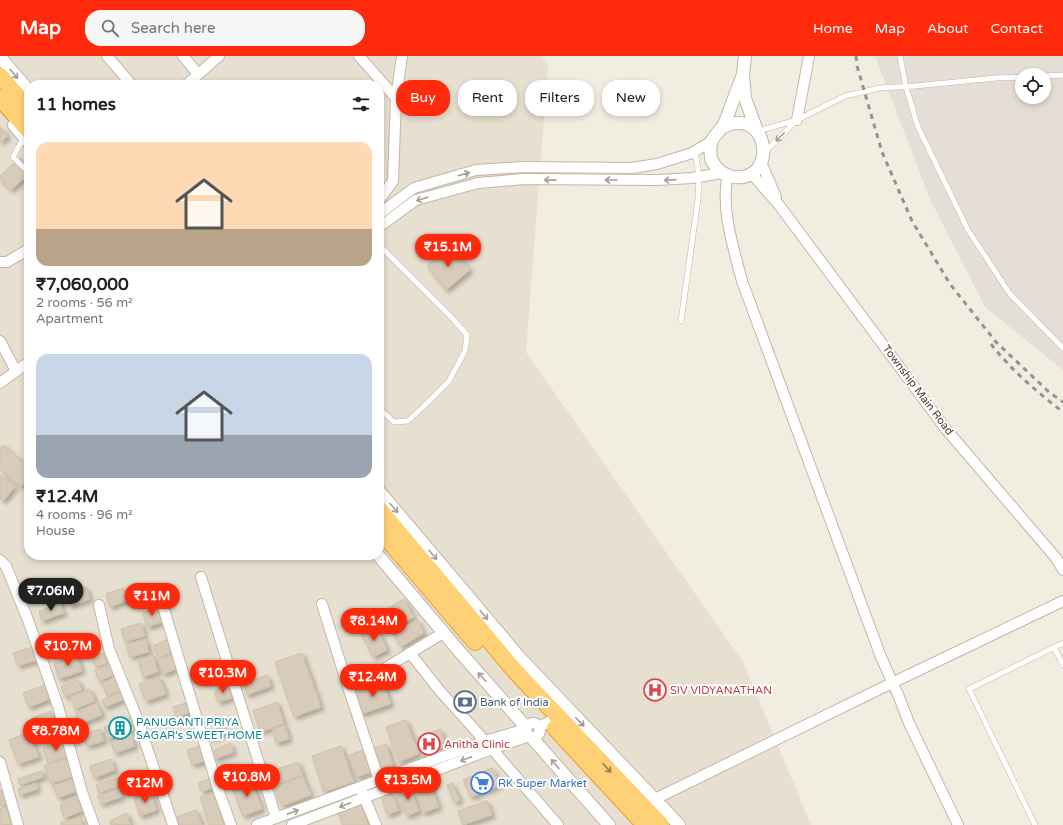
<!DOCTYPE html>
<html lang="en">
<head>
<meta charset="utf-8">
<style>
	body { margin:0; font-family:"Varela Round",sans-serif; background:#f6f6f6; color:#202124; height:100vh; display:flex; flex-direction:column; font-size:15px; white-space:nowrap }
	* { box-sizing:border-box; margin:0 }
	p { font-size:13px; color:#757577 }
	.icon { flex:none; width:22px; height:22px; fill:none; stroke:currentColor; stroke-width:2; stroke-linecap:round; stroke-linejoin:round }
	.map { position:relative; flex:1; overflow:hidden }
	.details { position:absolute; left:24px; top:24px; width:360px; height:480px; display:flex; flex-direction:column; background:#fff; border-radius:16px; box-shadow:0 2px 6px #0003 }
	.details>* { flex:none }
	.hud { position:absolute; left:396px; top:24px; width:380px; height:36px; display:flex; gap:8px }
	.fabs { position:absolute; left:1015px; top:12px; display:grid; gap:8px }
	.fabs a { display:grid; place-items:center; width:36px; height:36px; border-radius:50%; background:#fff; box-shadow:0 2px 6px #0003; font-size:20px }
	.price { position:absolute; translate:-50% -34px; padding:0 9px; border-radius:14px; background:#ff2a0b; color:#fff; font-size:13px; line-height:26px; filter:drop-shadow(0 1px 2px #0008) }
	.price::after { content:''; position:absolute; left:50%; top:24px; width:12px; height:9px; margin-left:-6px; background:inherit; clip-path:polygon(0 0,100% 0,50% 100%) }
	.price.current { background:#222; color:#fff }
	ul { padding:0; list-style:none }
	li { display:grid; align-content:center; gap:8px; height:212px; padding:0 12px }
	li span { display:grid; place-items:center; height:124px; border-radius:12px; color:#555 }
	li>.icon { margin-inline-start:auto }
	span .icon { width:72px; height:72px; fill:#fffc; stroke-width:1 }
	li b { font-size:17px }
	h2 { display:flex; justify-content:space-between; align-items:center; height:48px; padding:0 12px; font-size:17px }
	.chip { padding:0 14px; border-radius:16px; background:#fff; box-shadow:0 2px 6px #0003; font-size:14px; line-height:36px }
	.chip.current { background:#ff2a0b; color:#fff }
	header { display:flex; align-items:center; gap:24px; box-sizing:border-box; height:56px; padding:0 20px; background:#ff2a0b; color:#fff }
	header strong { font-size:19px }
	nav { display:flex; gap:22px; margin-inline-start:auto; font-size:14px }
	.search { width:280px; height:36px; background:#f6f6f6; display:flex; align-items:center; gap:10px; box-sizing:border-box; padding:0 14px; border-radius:16px; color:#757577; font-size:15px }
	.map>svg:first-child { display:block }
</style>
</head>
<body>
<header>
<strong>Map</strong>
<div class="search"><svg class="icon" aria-label="search" viewBox="0 0 24 24"><circle cx="10" cy="10" r="6"/><path d="M15 15l6 6"/></svg>Search here</div>
<nav><a>Home</a><a>Map</a><a>About</a><a>Contact</a></nav>
</header>
<div class="map">
<svg width="1063" height="769" viewBox="0 0 1063 769">
	<defs>
		<filter id="shadow"><feDropShadow dx="3" dy="3" stdDeviation="2" flood-color="#0004"/></filter>
	</defs>
	<rect width="100%" height="100%" fill="#f2ede1"/>
	<!-- residential -->
	<path fill="#e7dfcf" fill-rule="evenodd" d="M0 0H541L548 9 526 296 743 606 811 769H0ZM29 29H379V499H29Z"/>
	<!-- industrial -->
	<path fill="#e4ded7" fill-rule="evenodd" d="M875 0H1063V314L985 251 930 143ZM1022 19H1044V41H1022Z"/>
	<!-- building -->
	<g fill="#d8cbb9" stroke="#d0c0a8" filter="url(#shadow)">
		<path d="M0 71 8 80 0 87Z"/>
		<path d="M20 101 29 111V118L11 134 0 123V120Z"/>
		<path d="M451 190 470 214 446 234 427 210Z"/>
		<path d="M3 389 29 411V422L21 431 0 413V392Z"/>
		<path d="M0 419 15 431 3 445 0 442Z"/>
		<path d="M86 531 90 543 70 550 66 537Z"/>
		<path d="M123 532 128 544 110 551 106 538Z"/>
		<path d="M61 536 64 546 52 550 49 539Z"/>
		<path d="M404 543 414 561 391 574 381 556Z"/>
		<path d="M60 548 64 557 42 565 39 555Z"/>
		<path d="M157 552 162 566 148 571 142 557Z"/>
		<path d="M417 564 424 577 401 591 393 577Z"/>
		<path d="M141 567 145 580 125 586 121 573Z"/>
		<path d="M374 570 377 576 373 577 374 579 379 576 387 594 373 601 361 577Z"/>
		<path d="M72 581 77 595 57 602 52 588Z"/>
		<path d="M146 583 149 596 130 601 126 588Z"/>
		<path d="M168 583 174 596 159 602 153 590Z"/>
		<path d="M32 591 37 604 18 610 13 597Z"/>
		<path d="M103 597 107 607 96 611 92 601Z"/>
		<path d="M302 597 321 651 294 661 275 606Z"/>
		<path d="M174 598 179 612 163 618 158 604Z"/>
		<path d="M77 599 82 615 59 623 54 608Z"/>
		<path d="M153 599 158 616 143 621 138 604Z"/>
		<path d="M110 608 114 619 99 625 95 614Z"/>
		<path d="M267 619 271 630 247 639 244 628Z"/>
		<path d="M115 621 120 635 107 640 102 627Z"/>
		<path d="M159 621 166 638 146 645 139 628Z"/>
		<path d="M78 624 82 634 65 641 61 631Z"/>
		<path d="M383 626 391 648 361 658 355 641 359 639 357 635Z"/>
		<path d="M45 629 50 643 29 651 23 637Z"/>
		<path d="M228 630 232 642 218 646 214 635Z"/>
		<path d="M90 633 95 645 75 653 70 641Z"/>
		<path d="M122 636 125 643 105 651 102 644Z"/>
		<path d="M277 646 284 667 261 676 253 655Z"/>
		<path d="M97 647 102 659 80 668 75 656Z"/>
		<path d="M186 647 189 657 176 661 173 651Z"/>
		<path d="M51 655 58 675 40 682 33 662Z"/>
		<path d="M133 660 137 673 108 683 104 671Z"/>
		<path d="M406 664 419 698 399 706 386 671Z"/>
		<path d="M285 669 289 683 276 687 272 673Z"/>
		<path d="M224 670 227 676 211 683 208 676Z"/>
		<path d="M100 673 104 685 87 690 83 678Z"/>
		<path d="M440 673 446 689 422 698 416 682Z"/>
		<path d="M29 676 39 701 18 708 9 684Z"/>
		<path d="M131 679 135 690 115 697 111 686Z"/>
		<path d="M63 685 68 700 48 707 43 692Z"/>
		<path d="M230 687 234 696 215 703 212 695Z"/>
		<path d="M386 688 393 709 380 714 372 693Z"/>
		<path d="M200 690 205 705 192 709 187 694Z"/>
		<path d="M341 690 354 726 324 736 312 700Z"/>
		<path d="M365 693 374 715 357 721 348 700Z"/>
		<path d="M67 702 74 720 51 728 44 710Z"/>
		<path d="M111 703 115 714 94 722 90 710Z"/>
		<path d="M298 706 303 719 274 729 269 716Z"/>
		<path d="M492 712 500 729 471 741 463 724Z"/>
		<path d="M42 715 44 721 20 729 18 723Z"/>
		<path d="M303 720 311 739 282 750 274 731Z"/>
		<path d="M119 721 122 729 99 737 96 729Z"/>
		<path d="M211 722 215 731 202 736 198 727Z"/>
		<path d="M428 722 439 751 423 757 412 728Z"/>
		<path d="M72 723 77 735 58 742 53 730Z"/>
		<path d="M251 724 262 753 243 760 232 731Z"/>
		<path d="M36 727 38 733 20 739 18 733Z"/>
		<path d="M452 727 460 744 455 747 447 729Z"/>
		<path d="M409 730 419 755 407 760 397 735Z"/>
		<path d="M119 732 122 741 101 748 98 740Z"/>
		<path d="M0 734H1L6 748 0 750Z"/>
		<path d="M150 736 157 754 140 760 134 742Z"/>
		<path d="M214 737 224 769H209L200 741Z"/>
		<path d="M392 737 399 754 388 759 381 741Z"/>
		<path d="M77 742 82 755 64 762 60 749Z"/>
		<path d="M487 745 492 759 463 769 458 755Z"/>
		<path d="M361 748 369 769H343L338 757Z"/>
		<path d="M6 751 12 768 0 769V753Z"/>
		<path d="M196 754 202 769H180L177 761Z"/>
		<path d="M126 757 131 768 111 769 110 765Z"/>
		<path d="M80 761 83 769H61V767Z"/>
	</g>
	<g fill="none" stroke-linecap="round" stroke-linejoin="round">
		<!-- service casing -->
		<g stroke="#c1b7a6" stroke-width="6">
			<g id="service">
				<path d="M900 0 906 31 918 71 968 174 1010 238 1063 292"/>
				<path d="M1044 20 1063 19"/>
				<path d="M758 75 797 64 845 40 880 32 915 30 996 22 1022 21"/>
				<path d="M24 81 13 101 29 117"/>
				<path d="M765 96 796 65"/>
				<path d="M681 265 698 143 699 121 695 95"/>
				<path d="M379 352 394 366 408 365 424 350 449 325 465 295 467 279 452 262 383 193"/>
				<path d="M1054 591 1063 609"/>
				<path d="M1035 769 969 633 1063 587"/>
			</g>
		</g>
		<!-- minor casing -->
		<g stroke="#c1b7a6" stroke-width="12">
			<g id="minor">
				<path d="M107 0 132 29"/>
				<path d="M183 0 198 18"/>
				<path d="M359 0 396 42"/>
				<path d="M186 29 219 0"/>
				<path d="M797 64 809 0"/>
				<path d="M761 106 776 141"/>
				<path d="M751 117 779 149 945 372 1056 502 1063 514"/>
				<path d="M728 119C720 151 734 194 742 225L881 601 899 641 909 667 958 769"/>
				<path d="M379 144 393 125 396 42 402 0"/>
				<path d="M379 158 414 132 476 114 522 111 632 112 657 108 692 97 712 85"/>
				<path d="M379 171 416 144 478 127 524 123 658 124 692 122 722 117"/>
				<path d="M0 206H7L29 193"/>
				<path d="M0 285 16 315"/>
				<path d="M0 327 29 306"/>
				<path d="M0 504 6 510 28 564 58 650 82 736 94 769"/>
				<path d="M201 521 276 762"/>
				<path d="M162 547 219 736 231 769"/>
				<path d="M322 548 348 631 364 625 443 577"/>
				<path d="M99 549 109 593 137 662 173 769"/>
				<path d="M410 597 440 635 485 685"/>
				<path d="M348 631 379 724"/>
				<circle cx="533" cy="674" r="7"/>
				<path d="M539 671 549 666 560 656"/>
				<path d="M492 693 558 769"/>
				<path d="M0 706 18 769"/>
				<path d="M362 736 376 769"/>
				<path d="M655 743 892 627 1063 545"/>
				<path d="M257 769 485 685 526 673"/>
				<path d="M292 769 492 693 529 680"/>
			</g>
		</g>
		<!-- tertiary casing -->
		<g stroke="#c1b7a6" stroke-width="14">
			<g id="tertiary">
				<path d="M745 0 743 18 745 42 757 75"/>
				<path d="M0 1 29 35"/>
				<path d="M14 69 29 87"/>
				<path d="M723 71C770 49 779 127 733 121 724 119 716 113 712 105 710 99 710 93 711 87 713 79 720 76 723 70 726 65 728 58 730 53 734 41 739 30 743 18"/>
				<path d="M379 435 520 602 679 769"/>
				<path d="M378 499 459 595 526 671"/>
				<path d="M532 682 609 769"/>
			</g>
		</g>
		<!-- trunk casing -->
		<g stroke="#ea9c23" stroke-width="18">
			<g id="trunk">
				<path d="M0 20 29 53"/>
				<path d="M0 42 29 75"/>
				<path d="M379 453 515 615 661 769"/>
				<path d="M379 473 475 586"/>
				<path d="M555 672 645 769"/>
			</g>
		</g>
		<!-- service -->
		<use href="#service" stroke="#fff" stroke-width="5"/>
		<!-- minor -->
		<use href="#minor" stroke="#fff" stroke-width="10"/>
		<!-- tertiary -->
		<use href="#tertiary" stroke="#fff" stroke-width="12"/>
		<!-- trunk -->
		<use href="#trunk" stroke="#ffd176" stroke-width="16"/>
		<!-- rail -->
		<g stroke="#939393" stroke-width="3" stroke-dasharray="5 5" stroke-linecap="butt">
			<path d="M856 0 857 10 882 96 912 165 950 228 996 286 1049 336 1063 346"/>
			<path d="M991 288C1011 314 1037 336 1063 356"/>
		</g>
	</g>
	<!-- one-way arrows -->
	<defs><path id="oneway-shaft" d="M-6 0H5M1.5-3L5.5 0L1.5 3" fill="none" stroke-width="1.6" stroke-linecap="round" stroke-linejoin="round"/></defs>
	<g stroke="#a29e98">
		<use href="#oneway-shaft" transform="translate(14 18) rotate(49)"/>
		<use href="#oneway-shaft" transform="translate(780 81) rotate(135)"/>
		<use href="#oneway-shaft" transform="translate(464 118) rotate(-16)"/>
		<use href="#oneway-shaft" transform="translate(550 124) rotate(-179)"/>
		<use href="#oneway-shaft" transform="translate(611 124) rotate(180)"/>
		<use href="#oneway-shaft" transform="translate(670 124) rotate(176)"/>
		<use href="#oneway-shaft" transform="translate(422 143) rotate(163)"/>
		<use href="#oneway-shaft" transform="translate(394 452) rotate(49)"/>
		<use href="#oneway-shaft" transform="translate(433 499) rotate(50)"/>
		<use href="#oneway-shaft" transform="translate(484 559) rotate(50)"/>
		<use href="#oneway-shaft" transform="translate(482 621) rotate(-132)"/>
		<use href="#oneway-shaft" transform="translate(580 666) rotate(46)"/>
		<use href="#oneway-shaft" transform="translate(466 703) rotate(159)"/>
		<use href="#oneway-shaft" transform="translate(555 708) rotate(-131)"/>
		<use href="#oneway-shaft" transform="translate(345 749) rotate(159)"/>
		<use href="#oneway-shaft" transform="translate(293 756) rotate(-20)"/>
	</g>
	<use stroke="#987f51" href="#oneway-shaft" transform="translate(607 712) rotate(47)"/>
	<!-- icons -->
	<defs>
		<g id="hospital-ring" transform="scale(1.15)"><circle r="9.5" fill="#fff" stroke="#e0444e" stroke-width="1.5"/><path d="M-5-5h3v3.5h4V-5h3V5h-3V1.5h-4V5h-3Z" fill="#e0444e"/></g>
		<g id="bank-ring" transform="scale(1.15)"><circle r="9.5" fill="#fff" stroke="#5c6f8a" stroke-width="1.5"/><path d="M-6-4H6V4H-6ZM0-2.3a2.3 2.3 0 1 0 0 4.6a2.3 2.3 0 1 0 0-4.6Z" fill="#5c6f8a"/></g>
		<g id="building-ring" transform="scale(1.15)"><circle r="9.5" fill="#fff" stroke="#0f9aa8" stroke-width="1.5"/><path d="M-4-6H4V6H1V3H-1V6H-4ZM-2.5-4.3h1.7v1.8h-1.7ZM.8-4.3h1.7v1.8H.8ZM-2.5-1h1.7V.8h-1.7ZM.8-1h1.7V.8H.8Z" fill="#0f9aa8"/></g>
		<g id="supermarket-ring" transform="scale(1.15)"><circle r="9.5" fill="#fff" stroke="#3f7fe0" stroke-width="1.5"/><path d="M-6-5.5h2.5l.6 2H6L4.5 2H-2.5L-4.4-4H-6ZM-1.5 3.2a1.3 1.3 0 1 0 .1 0ZM3 3.2a1.3 1.3 0 1 0 .1 0Z" fill="#3f7fe0"/></g>
	</defs>
	<g fill-rule="evenodd">
		<use href="#hospital-ring" x="655" y="634"/>
		<use href="#bank-ring" x="465" y="646"/>
		<use href="#building-ring" x="120" y="672"/>
		<use href="#hospital-ring" x="429" y="688"/>
		<use href="#supermarket-ring" x="482" y="727"/>
	</g>
	<g text-anchor="middle" dominant-baseline="central" stroke-width="4" stroke-linejoin="round" paint-order="stroke">
		<!-- street labels -->
		<g font-size="11" fill="#443c32" stroke="#fff">
			<text transform="translate(918 334) rotate(53)">Township Main Road</text>
		</g>
		<!-- health labels -->
		<g font-size="11" fill="#be3a42" stroke="#fff" text-anchor="start">
			<text x="670" y="634">SIV VIDYANATHAN</text>
			<text x="444" y="688">Anitha Clinic</text>
		</g>
		<!-- service labels -->
		<g font-size="11" fill="#4e5e75" stroke="#fff" text-anchor="start">
			<text x="480" y="646">Bank of India</text>
		</g>
		<!-- culture labels -->
		<g font-size="11" fill="#0d838f" stroke="#fff" text-anchor="start">
			<text x="136" y="666">PANUGANTI PRIYA<tspan x="136" dy="13">SAGAR's SWEET HOME</tspan></text>
		</g>
		<!-- shop labels -->
		<g font-size="11" fill="#366cbe" stroke="#fff" text-anchor="start">
			<text x="498" y="727">RK Super Market</text>
		</g>
	</g>
</svg>
<div class="fabs">
<a><svg class="icon" aria-label="locate" viewBox="0 0 24 24"><circle cx="12" cy="12" r="6"/><path d="M12 2v4M12 18v4M2 12h4M18 12h4"/></svg></a>
</div>
<b class="price" style="left:448px;top:212px">₹15.1M</b>
<b class="price current" style="left:51px;top:556px">₹7.06M</b>
<b class="price" style="left:152px;top:561px">₹11M</b>
<b class="price" style="left:374px;top:586px">₹8.14M</b>
<b class="price" style="left:68px;top:611px">₹10.7M</b>
<b class="price" style="left:223px;top:638px">₹10.3M</b>
<b class="price" style="left:373px;top:642px">₹12.4M</b>
<b class="price" style="left:56px;top:696px">₹8.78M</b>
<b class="price" style="left:247px;top:742px">₹10.8M</b>
<b class="price" style="left:408px;top:745px">₹13.5M</b>
<b class="price" style="left:145px;top:748px">₹12M</b>
<div class="hud">
<a class="chip current">Buy</a>
<a class="chip">Rent</a>
<a class="chip">Filters</a>
<a class="chip">New</a>
</div>
<section class="details">
<h2>11 homes<svg class="icon" aria-label="filters" viewBox="0 0 24 24"><path d="M4 7h16M4 17h16"/><circle cx="9" cy="7" r="2"/><circle cx="15" cy="17" r="2"/></svg></h2>
<ul>
<li><span style="background:linear-gradient(#ffd9b3 70%,#b9a48a 0)"><svg class="icon" aria-label="home" viewBox="0 0 24 24"><path d="M3 11l9-7 9 7M6 9v11h12V9"/></svg></span><div><b>₹7,060,000</b><p>2 rooms · 56 m²</p><p>Apartment</p></div></li>
<li><span style="background:linear-gradient(#c9d6e8 65%,#9aa5b1 0)"><svg class="icon" aria-label="home" viewBox="0 0 24 24"><path d="M3 11l9-7 9 7M6 9v11h12V9"/></svg></span><div><b>₹12.4M</b><p>4 rooms · 96 m²</p><p>House</p></div></li>
</ul>
</section>
</div>
</body>
</html>
